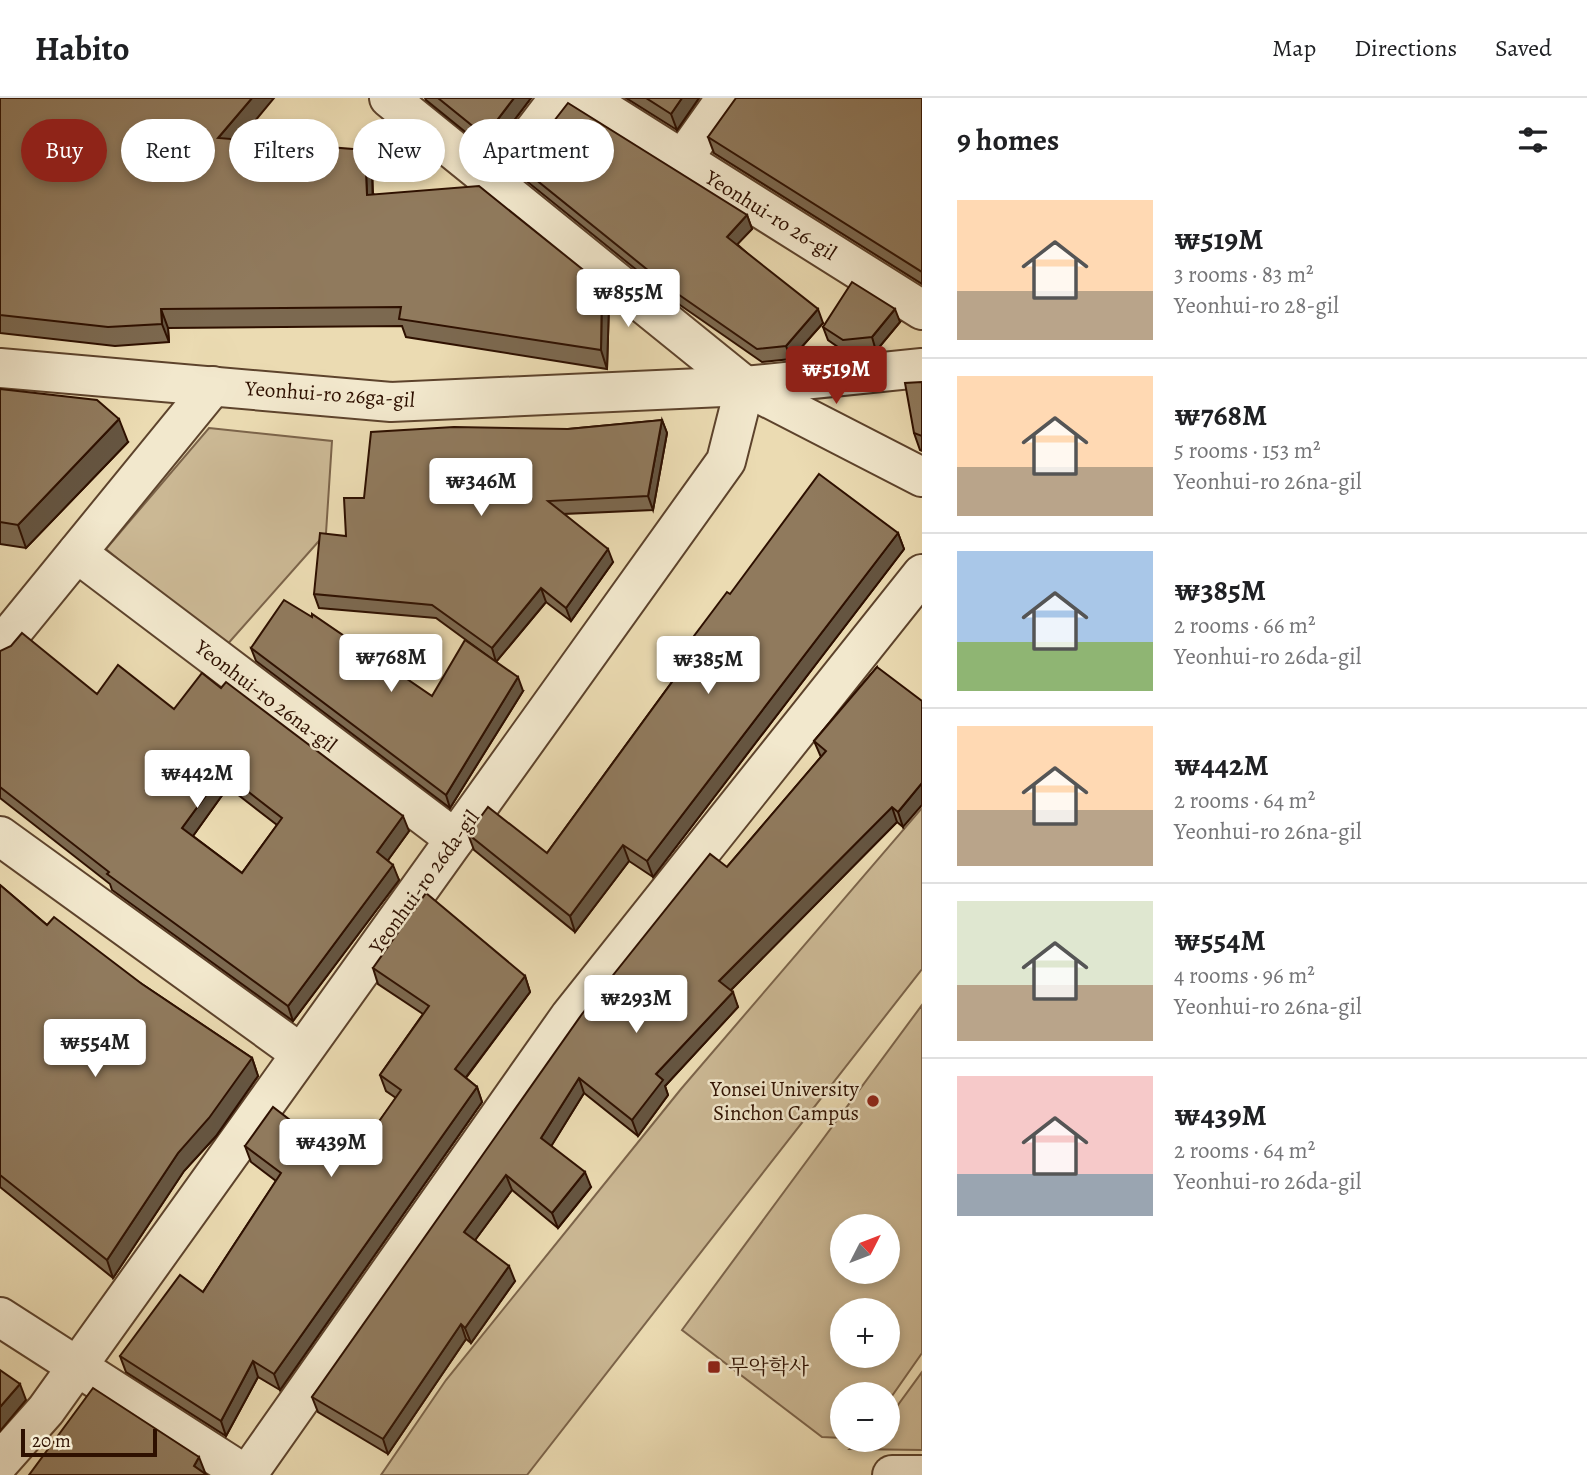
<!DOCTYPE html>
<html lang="en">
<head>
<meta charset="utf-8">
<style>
	body { margin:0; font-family:Alegreya,"Noto Serif KR",serif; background:#f2f2f2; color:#202124; height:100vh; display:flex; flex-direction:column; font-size:26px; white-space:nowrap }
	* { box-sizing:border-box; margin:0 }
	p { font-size:23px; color:#757577 }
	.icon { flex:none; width:38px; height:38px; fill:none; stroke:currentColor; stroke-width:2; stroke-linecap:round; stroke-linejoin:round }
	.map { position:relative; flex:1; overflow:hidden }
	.drawer { display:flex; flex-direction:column; background:#fff; width:665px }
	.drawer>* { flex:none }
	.top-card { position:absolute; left:21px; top:21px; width:665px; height:63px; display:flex; gap:14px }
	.needle { width:46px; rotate:48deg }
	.tools { position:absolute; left:830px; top:1116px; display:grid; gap:14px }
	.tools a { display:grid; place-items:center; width:70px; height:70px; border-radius:50%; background:#fff; box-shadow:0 4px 10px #0003; font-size:35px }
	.scale { position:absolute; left:21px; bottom:18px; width:136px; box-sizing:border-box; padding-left:7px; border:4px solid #2e1000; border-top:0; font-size:19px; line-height:24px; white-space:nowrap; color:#2e1000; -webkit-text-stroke:5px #f2e8cd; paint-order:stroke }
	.price { position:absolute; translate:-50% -60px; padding:0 16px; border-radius:7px; background:#fff; color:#222; font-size:23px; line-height:46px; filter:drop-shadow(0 2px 4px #0008) }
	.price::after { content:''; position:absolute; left:50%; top:42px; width:21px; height:16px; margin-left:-10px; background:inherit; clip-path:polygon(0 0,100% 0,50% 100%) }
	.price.on { background:#8f2418; color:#fff }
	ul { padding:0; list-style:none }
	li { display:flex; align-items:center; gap:21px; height:175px; padding:0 35px }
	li+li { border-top:2px solid #e0e0e0 }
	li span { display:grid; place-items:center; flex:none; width:196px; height:140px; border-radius:0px; color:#555 }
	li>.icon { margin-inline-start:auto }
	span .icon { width:84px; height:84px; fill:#fffc; stroke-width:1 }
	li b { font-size:30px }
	h2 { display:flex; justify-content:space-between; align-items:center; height:84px; padding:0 35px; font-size:30px }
	.pill { padding:0 24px; border-radius:32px; background:#fff; box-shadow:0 4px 10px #0003; font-size:24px; line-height:63px }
	.pill.on { background:#8f2418; color:#fff }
	header { display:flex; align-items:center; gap:42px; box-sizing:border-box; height:98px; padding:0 35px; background:#fff; border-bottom:2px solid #e0e0e0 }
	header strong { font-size:33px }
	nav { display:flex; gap:38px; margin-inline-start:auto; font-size:24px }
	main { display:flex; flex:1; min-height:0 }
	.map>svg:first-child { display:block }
</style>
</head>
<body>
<header>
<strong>Habito</strong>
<nav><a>Map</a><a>Directions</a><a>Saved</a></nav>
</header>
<main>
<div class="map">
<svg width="922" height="1377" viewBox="0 0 922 1377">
	<rect width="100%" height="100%" fill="#ebdbb2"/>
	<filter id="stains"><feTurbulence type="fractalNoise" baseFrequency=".00286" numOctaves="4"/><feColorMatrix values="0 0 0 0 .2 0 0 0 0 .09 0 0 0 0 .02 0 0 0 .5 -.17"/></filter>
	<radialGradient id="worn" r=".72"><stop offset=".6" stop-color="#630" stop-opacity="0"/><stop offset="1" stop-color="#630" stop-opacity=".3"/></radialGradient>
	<!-- green -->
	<g fill="#cbb894" stroke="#7c644a" stroke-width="2" fill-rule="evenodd">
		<path d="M209 330 332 343 326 435 225 549 106 451Z"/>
		<path d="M922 710V871L527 1377H381L446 1282 681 991Z"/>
		<path d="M922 907V1255L887 1305V1297H842V1340L822 1339 682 1232ZM842 1129H887V1174H842ZM842 1213H887V1258H842Z"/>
		<path d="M922 1274V1352L850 1351 862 1342H887V1322Z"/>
	</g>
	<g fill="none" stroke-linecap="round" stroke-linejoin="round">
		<!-- minor casing -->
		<g stroke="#5d432c" stroke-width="42">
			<g id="minor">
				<path d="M389 0 745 288 922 379"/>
				<path d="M585 0 922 212"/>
				<path d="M682 62 726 0"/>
				<path d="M494 85 559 0"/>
				<path d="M0 270 391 304 745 288 922 270"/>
				<path d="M77 455 455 741"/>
				<path d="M0 549 213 288"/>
				<path d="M0 738 300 955"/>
				<path d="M0 1219 246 1377"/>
				<path d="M0 1364 46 1312 726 363 745 288"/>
				<path d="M247 1377 570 918 922 476"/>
				<path d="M892 1377H922"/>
			</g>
		</g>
		<!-- minor -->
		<use href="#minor" stroke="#f2e8cd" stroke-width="38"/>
	</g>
	<!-- wall -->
	<g fill="#7c6950" stroke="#2e1000" stroke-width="2" fill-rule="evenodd">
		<path d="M0 0 239 42 372 70 373 96 609 206 607 271 406 239 402 228 168 230 169 244 115 248 0 235Z"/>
		<path d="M425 0H531L490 54 426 2Z"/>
		<path d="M626 0H699L677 32Z"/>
		<path d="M922 0V186L714 55 708 39Z"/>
		<path d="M519 68 747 117 752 131 737 146 823 225 791 261 762 264 680 207 524 81Z"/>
		<path d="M900 224 876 253 848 256 828 242 823 229Z"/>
		<path d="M922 284V353L920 352 914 335Z"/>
		<path d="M0 291 128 344 26 450 0 446Z"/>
		<path d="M662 322 667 335 653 412 564 416 613 464 571 523 546 504 496 564 436 520 319 510 314 496 346 438 364 400 568 331Z"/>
		<path d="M898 435 904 451 653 779 629 763 575 834 474 752 468 736 547 755 677 577 673 566 730 496Z"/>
		<path d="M251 550 432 598 523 593 450 710 256 563Z"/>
		<path d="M0 553 97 596 174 611 221 590 409 733 388 762 399 782 293 923 112 792 110 786 0 700ZM228 689 277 727 242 775 193 738Z"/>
		<path d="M877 569 903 729 897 724 731 892 738 909 665 988 668 997 638 1038 584 995 551 1048 591 1089 558 1130 512 1092 475 1142 515 1183 471 1245 466 1241 388 1356 318 1314 312 1299 727 769 821 659 814 643Z"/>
		<path d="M0 787 47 827 142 886 252 960 258 978 216 1038 184 1073 113 1180 0 1089Z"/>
		<path d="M373 870 525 878 530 894 466 980 477 989 482 1004 280 1292 258 1279 226 1338 126 1274 120 1258 203 1194 276 1083 251 1064 245 1048 328 1051 368 1039 396 1000 386 993 380 977 423 916 378 886Z"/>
	</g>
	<!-- shaded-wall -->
	<g fill="#655541" stroke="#2e1000" stroke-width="2">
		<path d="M252 0H274L225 59 218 40Z"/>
		<path d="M514 0H531L490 54 485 38Z"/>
		<path d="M682 0H699L677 32 671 16Z"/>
		<path d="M365 52 372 70 373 115 367 97Z"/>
		<path d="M747 117 752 131 732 152 727 139Z"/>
		<path d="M602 187 609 206 607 271 601 252Z"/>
		<path d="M161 211 168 230 169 244 162 226Z"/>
		<path d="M818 211 823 225 791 261 786 248Z"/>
		<path d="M895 211 900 224 876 253 872 239Z"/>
		<path d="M119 321 128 344 26 450 18 427Z"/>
		<path d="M662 322 667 335 653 412 648 398Z"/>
		<path d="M898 435 904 451 653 779 647 763Z"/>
		<path d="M608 451 613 464 571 523 566 510Z"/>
		<path d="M541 490 546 504 496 564 492 550Z"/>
		<path d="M518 579 523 593 450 710 446 697Z"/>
		<path d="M223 674 228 689 188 745 182 730Z"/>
		<path d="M922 685V707L903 729 898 714Z"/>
		<path d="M892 709 897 724 725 898 719 883Z"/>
		<path d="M403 718 409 733 383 769 377 754Z"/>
		<path d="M623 747 629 763 575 834 570 818Z"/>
		<path d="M393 767 399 782 293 923 288 908Z"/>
		<path d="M525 878 530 894 460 987 455 971Z"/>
		<path d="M733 894 738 909 665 988 668 997 638 1038 632 1022 656 976Z"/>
		<path d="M252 960 258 978 216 1038 184 1073 113 1180 107 1162 178 1055Z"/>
		<path d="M579 980 584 995 547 1055 541 1040Z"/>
		<path d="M477 989 482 1004 280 1292 274 1276Z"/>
		<path d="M585 1074 591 1089 558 1130 552 1115Z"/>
		<path d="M506 1077 512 1092 470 1149 464 1134Z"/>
		<path d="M509 1168 515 1183 471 1245 465 1230Z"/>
		<path d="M461 1226 466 1241 388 1356 383 1341Z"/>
		<path d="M253 1263 258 1279 226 1338 221 1323Z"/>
		<path d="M20 1286 26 1302 0 1333V1309Z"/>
		<path d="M199 1359 206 1377 194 1368Z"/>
	</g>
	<!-- building -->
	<g fill="#907a5d" stroke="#2e1000" stroke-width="2" fill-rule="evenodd">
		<path d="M0 0H252L218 40 365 52 367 97 479 88 602 187 601 252 399 221 401 209 161 211 162 226 108 229 0 217Z"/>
		<path d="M438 0H514L485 38Z"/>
		<path d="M646 0H682L671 16Z"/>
		<path d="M736 0H922V174L708 39Z"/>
		<path d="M568 5 747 117 727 139 818 211 786 248 757 251 675 194 519 68Z"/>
		<path d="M852 184 895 211 872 239 843 242 823 229Z"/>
		<path d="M922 284V338L914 335 905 285Z"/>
		<path d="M0 291 97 302 119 321 18 427 0 424Z"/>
		<path d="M662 322 648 398 548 403 608 451 566 510 541 490 492 550 432 507 314 496 320 435 346 438 344 400H364L371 334 454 329 568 331Z"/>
		<path d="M819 376 898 435 647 763 623 747 570 818 468 736 488 709 547 755 680 573 673 566 727 494 730 496Z"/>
		<path d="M284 502 312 519V516L432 598 465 542 518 579 446 697 251 550Z"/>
		<path d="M22 535 97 596 118 567 174 611 202 575 221 590 226 584 403 718 377 754 393 767 288 908 107 776 109 774 0 689V553L11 548ZM223 674 282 720 242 775 182 730Z"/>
		<path d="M877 569 922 603V685L898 714 892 709 719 883 733 894 656 976 663 982 632 1022 579 980 541 1040 585 1074 552 1115 506 1077 464 1134 509 1168 465 1230 461 1226 383 1341 312 1299 582 916 710 756 727 769 826 653 814 643Z"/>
		<path d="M0 787 47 827 54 819 142 886 252 960 209 1020 178 1055 107 1162 0 1077Z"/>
		<path d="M426 795 525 878 455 971 477 989 274 1276 253 1263 221 1323 120 1258 180 1177 203 1194 281 1075 245 1048 273 1009 328 1051 347 1025 368 1039 401 992 380 977 429 908 373 870Z"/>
		<path d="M0 1272 20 1286 0 1309Z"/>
		<path d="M93 1290 199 1359 194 1368 207 1377H29Z"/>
	</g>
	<!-- markers -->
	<g fill="#8f2418" stroke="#f2e8cd" stroke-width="2.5">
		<circle cx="873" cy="1003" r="7"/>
		<rect x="707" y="1262" width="14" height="14" rx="3.5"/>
	</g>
	<g text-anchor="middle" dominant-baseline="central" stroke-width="5" stroke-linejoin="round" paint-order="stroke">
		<!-- street labels -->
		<g font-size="21" fill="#2e1000" stroke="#f2e8cd">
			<text transform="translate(771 117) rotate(32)">Yeonhui-ro 26-gil</text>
			<text transform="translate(330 296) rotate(4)">Yeonhui-ro 26ga-gil</text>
			<text transform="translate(266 598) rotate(37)">Yeonhui-ro 26na-gil</text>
			<text transform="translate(424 784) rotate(-54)">Yeonhui-ro 26da-gil</text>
		</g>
		<!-- poi labels -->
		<g font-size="21" fill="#2e1000" stroke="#f2e8cd" text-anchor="end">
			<text x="859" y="991">Yonsei University<tspan x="859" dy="24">Sinchon Campus</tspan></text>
			<text x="728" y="1269" text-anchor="start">무악학사</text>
		</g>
	</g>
	<rect width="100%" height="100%" filter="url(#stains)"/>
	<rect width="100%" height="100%" fill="url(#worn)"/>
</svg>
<div class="tools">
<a><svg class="needle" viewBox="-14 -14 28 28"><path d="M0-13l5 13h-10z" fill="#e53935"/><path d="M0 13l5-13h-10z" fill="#757577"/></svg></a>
<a>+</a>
<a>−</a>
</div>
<div class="scale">20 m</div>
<b class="price" style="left:628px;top:231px">₩855M</b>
<b class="price on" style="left:836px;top:308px">₩519M</b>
<b class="price" style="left:481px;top:420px">₩346M</b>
<b class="price" style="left:391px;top:596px">₩768M</b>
<b class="price" style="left:708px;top:598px">₩385M</b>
<b class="price" style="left:197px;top:712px">₩442M</b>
<b class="price" style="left:636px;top:937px">₩293M</b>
<b class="price" style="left:95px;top:981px">₩554M</b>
<b class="price" style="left:331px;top:1081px">₩439M</b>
<div class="top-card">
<a class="pill on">Buy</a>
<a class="pill">Rent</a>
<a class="pill">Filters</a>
<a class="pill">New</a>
<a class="pill">Apartment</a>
</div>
</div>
<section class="drawer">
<h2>9 homes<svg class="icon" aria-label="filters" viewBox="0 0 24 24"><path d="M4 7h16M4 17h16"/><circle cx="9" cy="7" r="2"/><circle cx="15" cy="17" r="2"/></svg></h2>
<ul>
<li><span style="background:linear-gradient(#ffd9b3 65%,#b9a48a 0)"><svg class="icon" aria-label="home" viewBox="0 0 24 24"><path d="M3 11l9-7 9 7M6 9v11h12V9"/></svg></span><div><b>₩519M</b><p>3 rooms · 83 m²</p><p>Yeonhui-ro 28-gil</p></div></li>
<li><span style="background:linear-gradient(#ffd9b3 65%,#b9a48a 0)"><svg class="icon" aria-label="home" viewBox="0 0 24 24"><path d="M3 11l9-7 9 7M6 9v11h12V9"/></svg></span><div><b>₩768M</b><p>5 rooms · 153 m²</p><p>Yeonhui-ro 26na-gil</p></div></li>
<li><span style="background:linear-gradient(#a9c7e8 65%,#8fb573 0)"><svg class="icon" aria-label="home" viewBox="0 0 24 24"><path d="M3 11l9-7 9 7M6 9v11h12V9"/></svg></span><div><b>₩385M</b><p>2 rooms · 66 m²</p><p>Yeonhui-ro 26da-gil</p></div></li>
<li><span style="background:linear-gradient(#ffd9b3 60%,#b9a48a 0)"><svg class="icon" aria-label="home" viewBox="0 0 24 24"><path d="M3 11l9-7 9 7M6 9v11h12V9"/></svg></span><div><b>₩442M</b><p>2 rooms · 64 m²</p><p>Yeonhui-ro 26na-gil</p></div></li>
<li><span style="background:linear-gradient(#dfe7d0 60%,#b9a48a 0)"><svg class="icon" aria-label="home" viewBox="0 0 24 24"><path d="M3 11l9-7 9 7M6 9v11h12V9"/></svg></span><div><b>₩554M</b><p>4 rooms · 96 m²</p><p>Yeonhui-ro 26na-gil</p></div></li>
<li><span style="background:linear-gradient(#f6c9c9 70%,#9aa5b1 0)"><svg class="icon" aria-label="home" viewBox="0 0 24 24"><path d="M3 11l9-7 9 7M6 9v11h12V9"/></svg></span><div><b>₩439M</b><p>2 rooms · 64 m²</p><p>Yeonhui-ro 26da-gil</p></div></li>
</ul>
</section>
</main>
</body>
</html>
